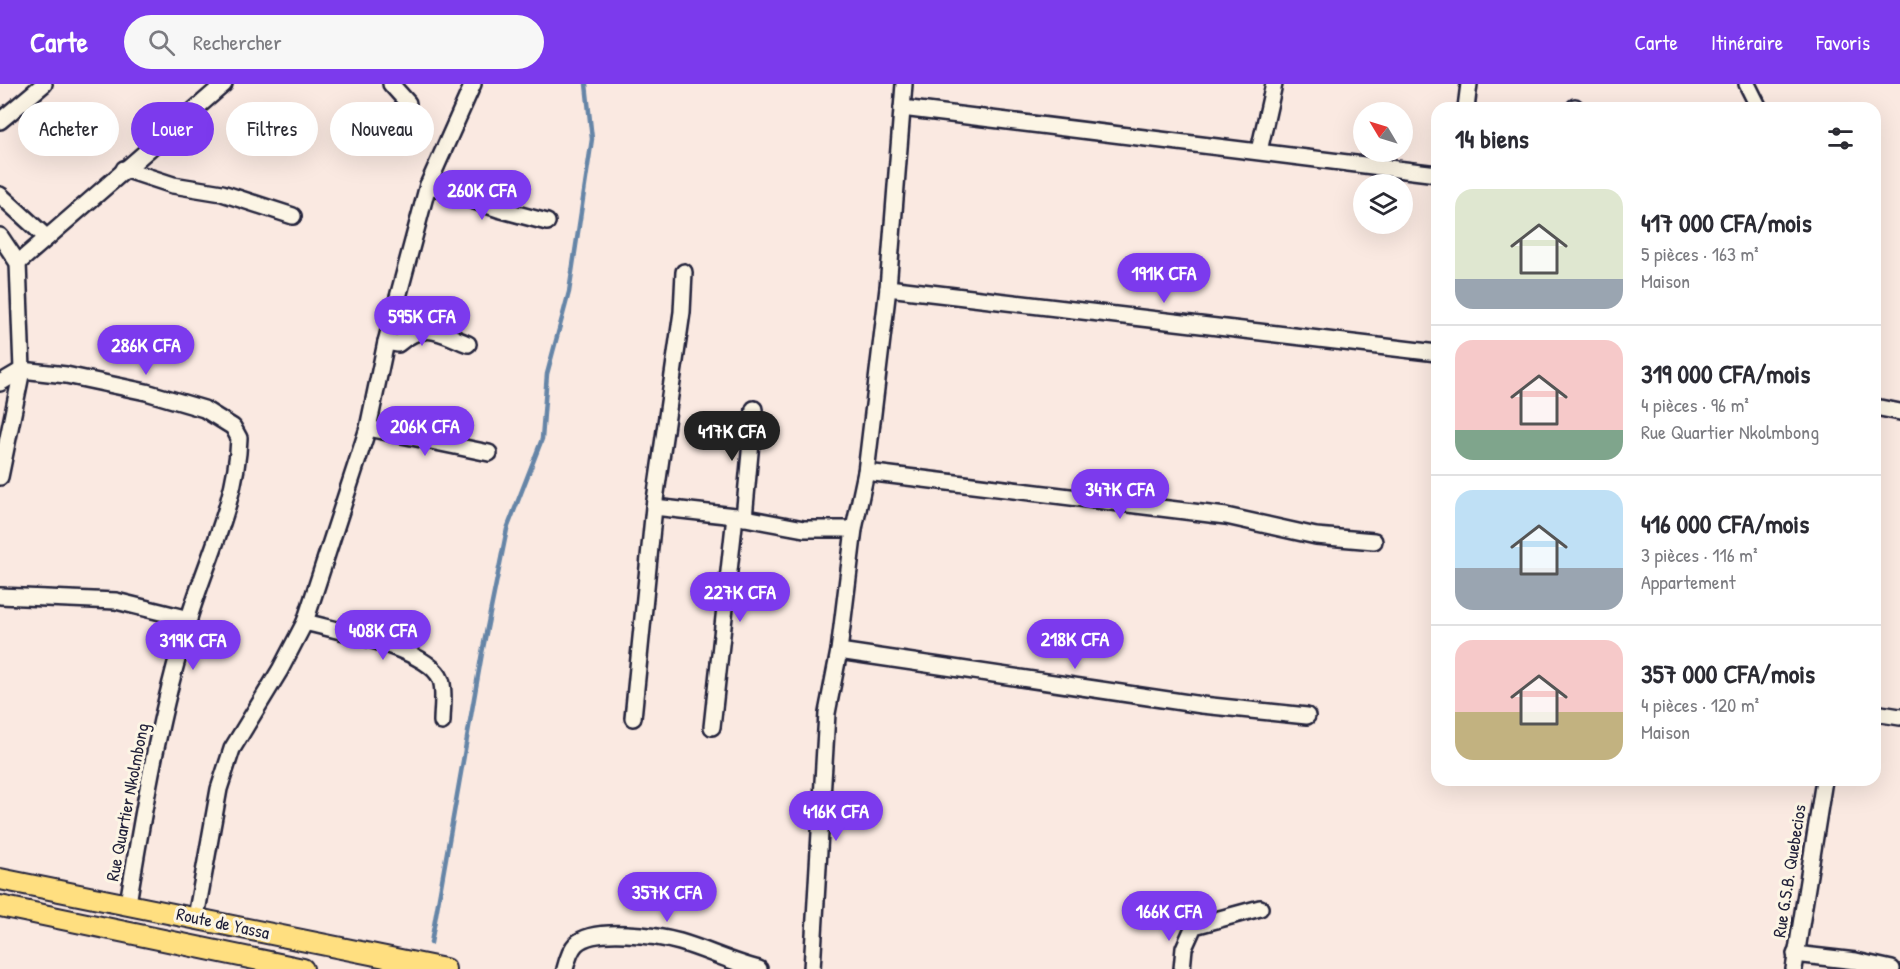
<!DOCTYPE html>
<html lang="fr">
<head>
<meta charset="utf-8">
<style>
	body { margin:0; font-family:"Patrick Hand",sans-serif; background:#f7f7f7; color:#2b2b33; height:100vh; display:flex; flex-direction:column; font-size:22px; white-space:nowrap }
	* { box-sizing:border-box; margin:0 }
	p { font-size:20px; color:#7c7c81 }
	.icon { flex:none; width:33px; height:33px; fill:none; stroke:currentColor; stroke-width:2; stroke-linecap:round; stroke-linejoin:round }
	.map { position:relative; flex:1; overflow:hidden }
	.sheet { position:absolute; left:1431px; top:18px; width:450px; height:684px; display:flex; flex-direction:column; background:#fff; border-radius:18px; box-shadow:0 6px 24px #0002 }
	.sheet>* { flex:none }
	.guide { position:absolute; left:18px; top:18px; width:570px; height:54px; display:flex; gap:12px }
	.needle { width:39px; rotate:308deg }
	.controls { position:absolute; left:1353px; top:18px; display:grid; gap:12px }
	.controls a { display:grid; place-items:center; width:60px; height:60px; border-radius:50%; background:#fff; box-shadow:0 6px 24px #0002; font-size:30px }
	.price { position:absolute; translate:-50% -51px; padding:0 14px; border-radius:21px; background:#7c3aed; color:#fff; font-size:20px; line-height:39px; filter:drop-shadow(0 2px 3px #0008) }
	.price::after { content:''; position:absolute; left:50%; top:36px; width:18px; height:14px; margin-left:-9px; background:inherit; clip-path:polygon(0 0,100% 0,50% 100%) }
	.price.on { background:#222; color:#fff }
	ul { padding:0; list-style:none }
	li { display:flex; align-items:center; gap:18px; height:150px; padding:0 24px }
	li+li { border-top:2px solid #e1e1e2 }
	li span { display:grid; place-items:center; flex:none; width:168px; height:120px; border-radius:18px; color:#555 }
	li>.icon { margin-inline-start:auto }
	span .icon { width:72px; height:72px; fill:#fffc; stroke-width:1 }
	li b { font-size:26px }
	h2 { display:flex; justify-content:space-between; align-items:center; height:72px; padding:0 24px; font-size:26px }
	.tag { padding:0 21px; border-radius:27px; background:#fff; box-shadow:0 6px 24px #0002; font-size:21px; line-height:54px }
	.tag.on { background:#7c3aed; color:#fff }
	header { display:flex; align-items:center; gap:36px; box-sizing:border-box; height:84px; padding:0 30px; background:#7c3aed; color:#fff }
	header strong { font-size:28px }
	nav { display:flex; gap:33px; margin-inline-start:auto; font-size:21px }
	.search { width:420px; height:54px; background:#f7f7f7; display:flex; align-items:center; gap:15px; box-sizing:border-box; padding:0 21px; border-radius:33px; color:#7c7c81; font-size:22px }
	.map>svg:first-child { display:block }
</style>
</head>
<body>
<header>
<strong>Carte</strong>
<div class="search"><svg class="icon" aria-label="search" viewBox="0 0 24 24"><circle cx="10" cy="10" r="6"/><path d="M15 15l6 6"/></svg>Rechercher</div>
<nav><a>Carte</a><a>Itinéraire</a><a>Favoris</a></nav>
</header>
<div class="map">
<svg width="1900" height="885" viewBox="0 0 1900 885">
	<rect width="100%" height="100%" fill="#fae9e1"/>
	<filter id="ink" filterUnits="userSpaceOnUse"><feTurbulence type="fractalNoise" baseFrequency=".0167" numOctaves="2"/><feDisplacementMap in="SourceGraphic" scale="12" xChannelSelector="R" yChannelSelector="G"/><feConvolveMatrix kernelMatrix="1 2 1 2 8 2 1 2 1" color-interpolation-filters="sRGB"/></filter>
	<g filter="url(#ink)">
		<g fill="none" stroke-linecap="round" stroke-linejoin="round">
			<!-- stream -->
			<path stroke="#6585a7" stroke-width="4.5" d="M431 859 482 569 507 445 542 355 547 290 569 208 592 55 586 0"/>
			<!-- minor casing -->
			<g stroke="#22223b" stroke-width="20">
				<g id="minor">
					<path d="M391 0 408 19"/>
					<path d="M1747 0 1759 24"/>
					<path d="M902 24 1437 90"/>
					<path d="M1466 24 1469 0"/>
					<path d="M1575 24V23"/>
					<path d="M0 37 44 0"/>
					<path d="M1259 67 1274 0"/>
					<path d="M124 85 173 101 222 109 293 132"/>
					<path d="M428 101 498 125 547 138"/>
					<path d="M0 111 47 154"/>
					<path d="M0 152 18 179 22 286 0 393"/>
					<path d="M18 179 224 0"/>
					<path d="M888 204 1437 269"/>
					<path d="M386 258 398 260C426 237 438 248 468 260"/>
					<path d="M0 299 22 286 66 291 146 308 204 325 233 343 239 354C237 417 207 475 189 534 160 627 144 723 128 819"/>
					<path d="M1875 323 1900 328"/>
					<path d="M368 344 489 369"/>
					<path d="M866 388 1226 432 1316 452 1374 457"/>
					<path d="M654 423 735 432 804 445H854"/>
					<path d="M744 434 754 325"/>
					<path d="M0 512 116 517 189 535"/>
					<path d="M305 538C335 546 430 565 441 596 445 607 442 626 442 638"/>
					<path d="M839 567 1202 621 1307 632"/>
					<path d="M1875 629 1900 633"/>
					<path d="M633 634 654 423 682 228 684 188"/>
					<path d="M712 643 735 432"/>
					<path d="M196 833 219 705 232 665 280 586 305 538 368 344 386 258 428 101 473 0"/>
					<path d="M1795 870 1856 877 1892 885"/>
					<path d="M565 885C567 877 570 866 576 860 594 842 658 852 680 858 707 866 731 878 759 885"/>
					<path d="M812 885 827 629 839 567 854 445 866 388 888 204 904 0"/>
					<path d="M1182 885 1184 864 1194 842 1260 824"/>
					<path d="M1794 885 1824 696"/>
				</g>
			</g>
			<!-- major casing -->
			<g stroke="#22223b" stroke-width="24">
				<g id="major">
					<path d="M0 795 445 885"/>
					<path d="M0 822 303 885"/>
				</g>
			</g>
			<!-- minor -->
			<use href="#minor" stroke="#fcf5e5" stroke-width="15"/>
			<!-- major -->
			<use href="#major" stroke="#ffdf80" stroke-width="20"/>
		</g>
	</g>
	<g text-anchor="middle" dominant-baseline="central" stroke-width="6" stroke-linejoin="round" paint-order="stroke">
		<!-- street labels -->
		<g font-size="18" fill="#22223b" stroke="#fcf5e5">
			<text transform="translate(127 718) rotate(-79)">Rue Quartier Nkolmbong</text>
			<text transform="translate(1789 787) rotate(-81)">Rue G.S.B. Quebecios</text>
			<text transform="translate(223 839) rotate(12)">Route de Yassa</text>
		</g>
	</g>
</svg>
<div class="controls">
<a><svg class="needle" viewBox="-14 -14 28 28"><path d="M0-13l5 13h-10z" fill="#e53935"/><path d="M0 13l5-13h-10z" fill="#7c7c81"/></svg></a>
<a><svg class="icon" aria-label="layers" viewBox="0 0 24 24"><path d="M12 4l9 5-9 5-9-5zM3 14l9 5 9-5"/></svg></a>
</div>
<b class="price" style="left:482px;top:137px">260K CFA</b>
<b class="price" style="left:1164px;top:220px">191K CFA</b>
<b class="price" style="left:422px;top:263px">595K CFA</b>
<b class="price" style="left:146px;top:292px">286K CFA</b>
<b class="price" style="left:425px;top:373px">206K CFA</b>
<b class="price on" style="left:732px;top:378px">417K CFA</b>
<b class="price" style="left:1120px;top:436px">347K CFA</b>
<b class="price" style="left:740px;top:539px">227K CFA</b>
<b class="price" style="left:383px;top:577px">408K CFA</b>
<b class="price" style="left:1075px;top:586px">218K CFA</b>
<b class="price" style="left:193px;top:587px">319K CFA</b>
<b class="price" style="left:836px;top:758px">416K CFA</b>
<b class="price" style="left:667px;top:839px">357K CFA</b>
<b class="price" style="left:1169px;top:858px">166K CFA</b>
<div class="guide">
<a class="tag">Acheter</a>
<a class="tag on">Louer</a>
<a class="tag">Filtres</a>
<a class="tag">Nouveau</a>
</div>
<section class="sheet">
<h2>14 biens<svg class="icon" aria-label="filters" viewBox="0 0 24 24"><path d="M4 7h16M4 17h16"/><circle cx="9" cy="7" r="2"/><circle cx="15" cy="17" r="2"/></svg></h2>
<ul>
<li><span style="background:linear-gradient(#dfe7d0 75%,#9aa5b1 0)"><svg class="icon" aria-label="home" viewBox="0 0 24 24"><path d="M3 11l9-7 9 7M6 9v11h12V9"/></svg></span><div><b>417 000 CFA/mois</b><p>5 pièces · 163 m²</p><p>Maison</p></div></li>
<li><span style="background:linear-gradient(#f6c9c9 75%,#7fa58c 0)"><svg class="icon" aria-label="home" viewBox="0 0 24 24"><path d="M3 11l9-7 9 7M6 9v11h12V9"/></svg></span><div><b>319 000 CFA/mois</b><p>4 pièces · 96 m²</p><p>Rue Quartier Nkolmbong</p></div></li>
<li><span style="background:linear-gradient(#bfe0f5 65%,#9aa5b1 0)"><svg class="icon" aria-label="home" viewBox="0 0 24 24"><path d="M3 11l9-7 9 7M6 9v11h12V9"/></svg></span><div><b>416 000 CFA/mois</b><p>3 pièces · 116 m²</p><p>Appartement</p></div></li>
<li><span style="background:linear-gradient(#f6c9c9 60%,#c2b280 0)"><svg class="icon" aria-label="home" viewBox="0 0 24 24"><path d="M3 11l9-7 9 7M6 9v11h12V9"/></svg></span><div><b>357 000 CFA/mois</b><p>4 pièces · 120 m²</p><p>Maison</p></div></li>
</ul>
</section>
</div>
</body>
</html>
